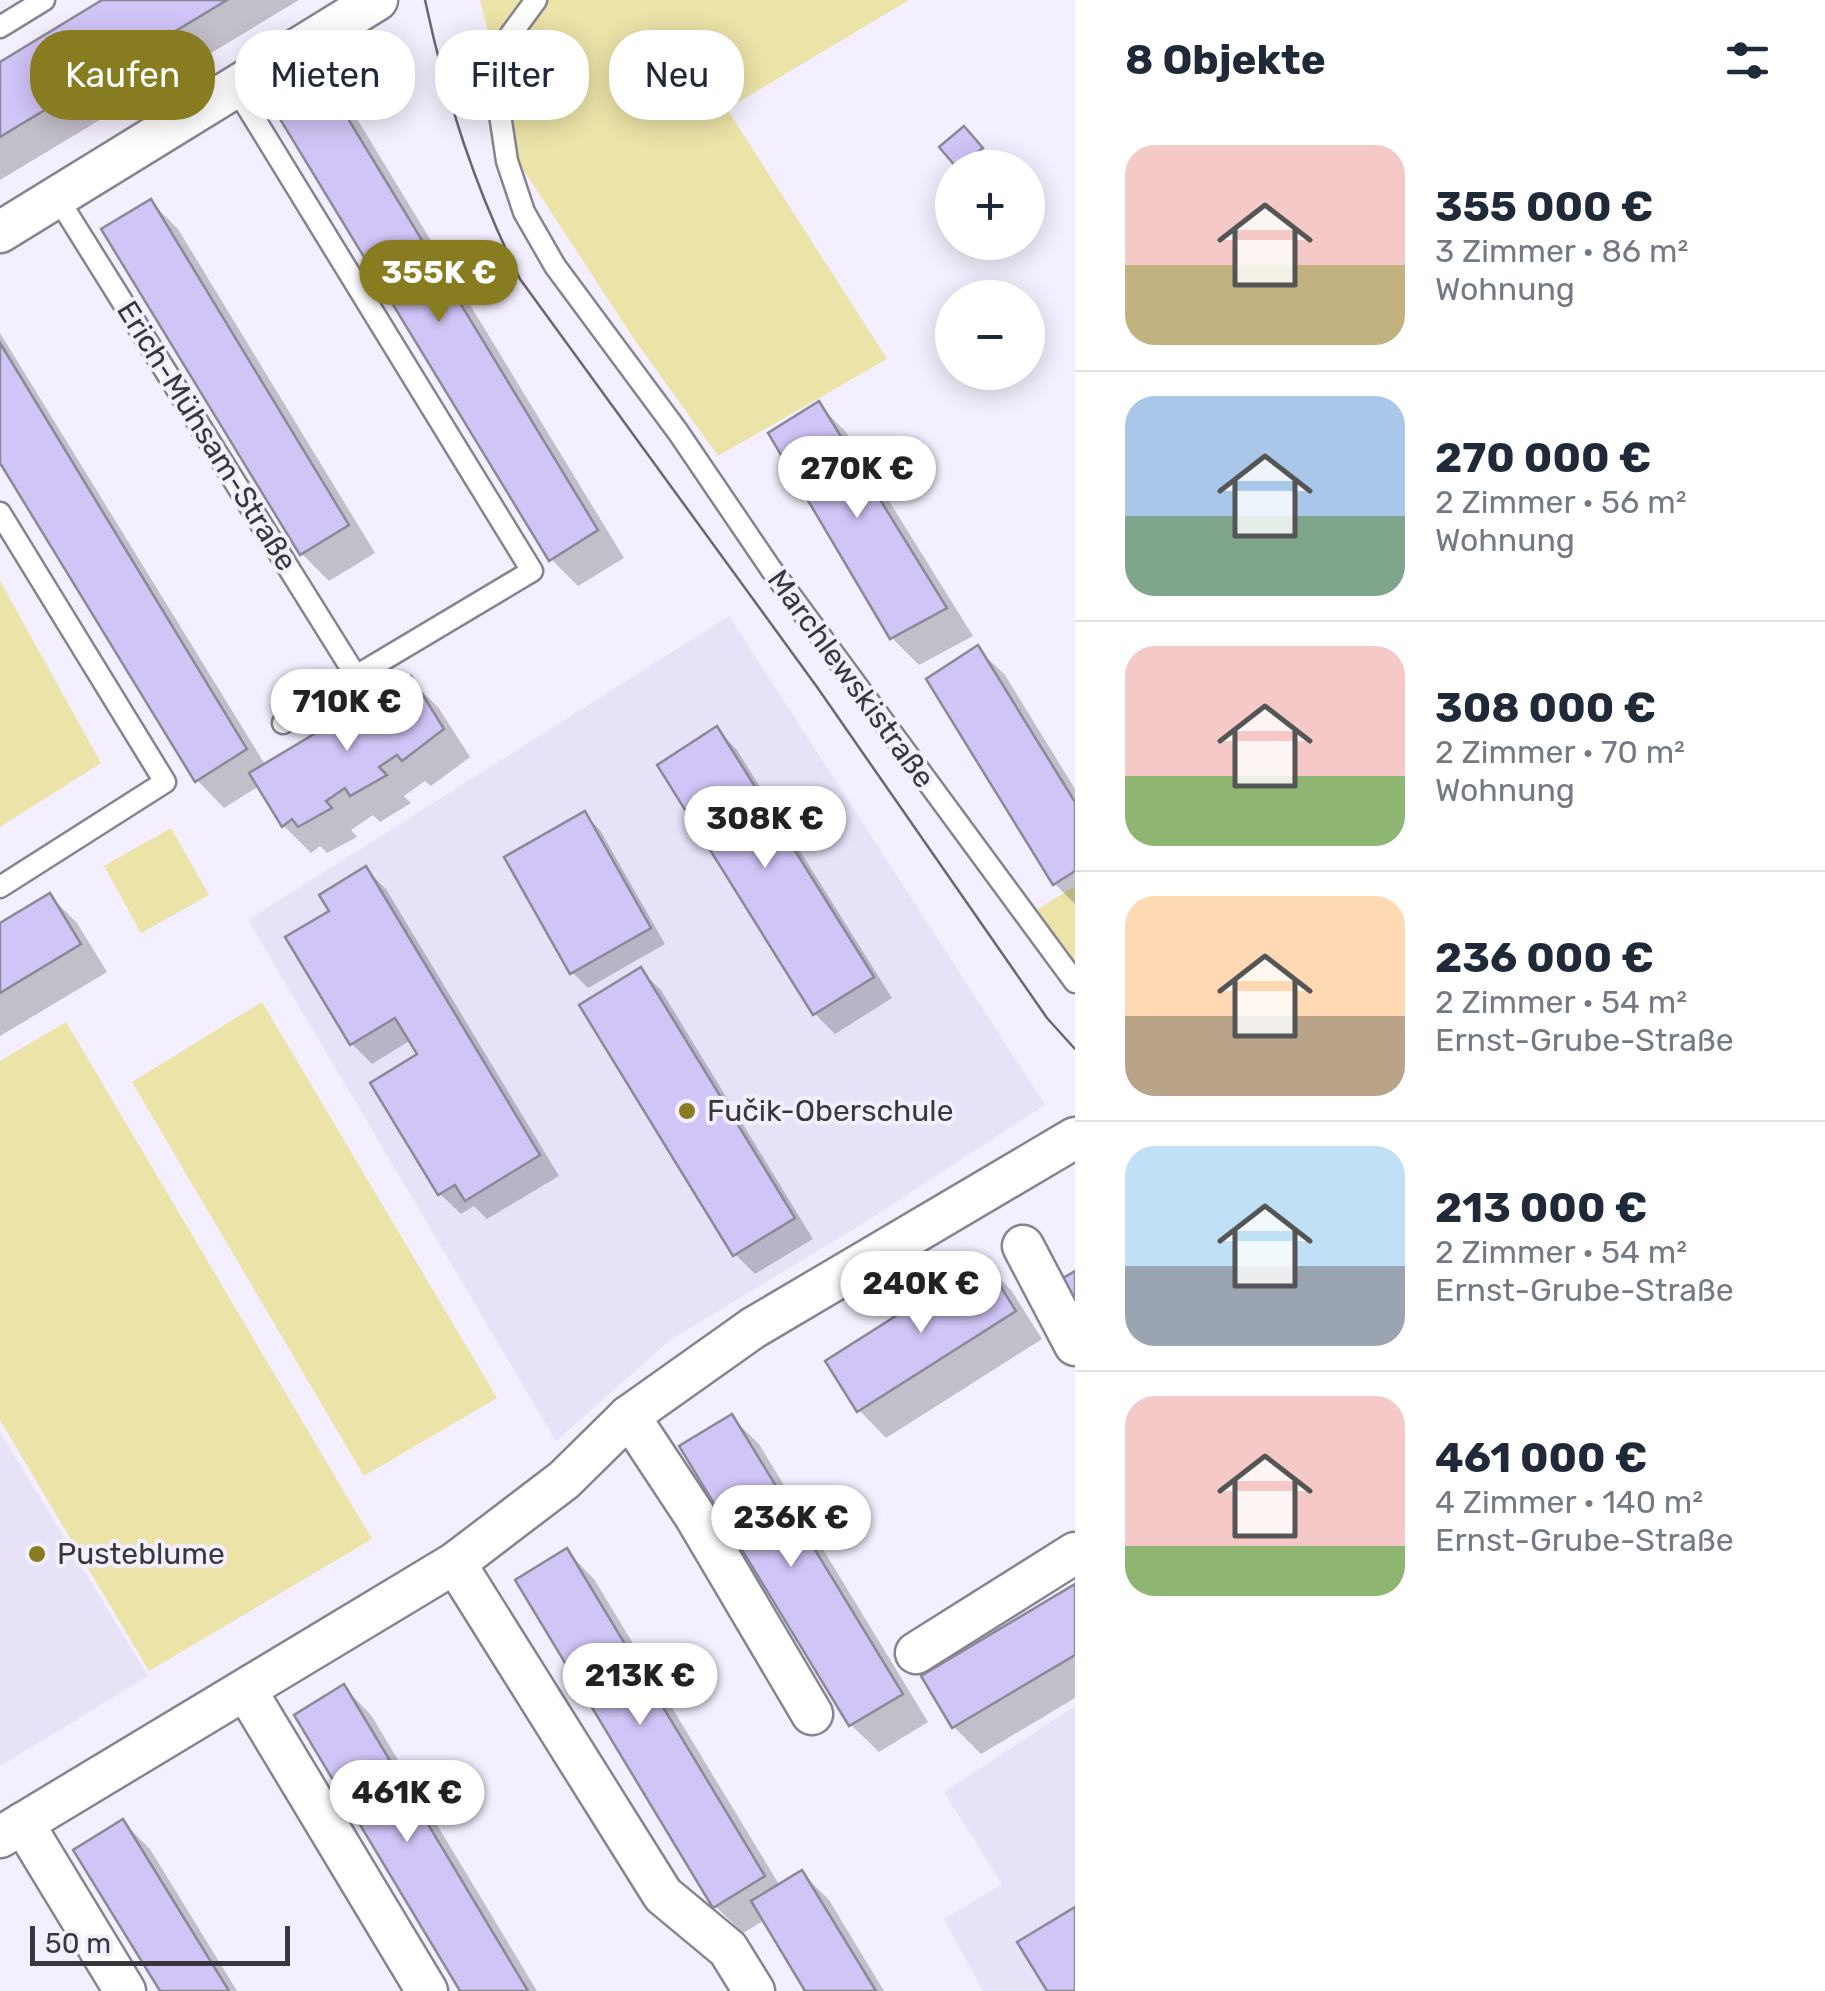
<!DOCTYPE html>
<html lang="de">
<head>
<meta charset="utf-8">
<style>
	body { margin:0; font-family:Rubik,sans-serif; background:#f6f6f7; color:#1f2937; height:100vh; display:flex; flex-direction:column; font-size:38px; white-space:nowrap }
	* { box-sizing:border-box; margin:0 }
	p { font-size:32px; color:#747a83 }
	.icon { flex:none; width:55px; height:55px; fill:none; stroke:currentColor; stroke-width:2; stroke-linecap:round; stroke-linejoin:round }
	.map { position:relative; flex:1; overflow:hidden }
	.details { display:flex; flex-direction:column; background:#fff; width:750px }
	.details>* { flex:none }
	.guide { position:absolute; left:30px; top:30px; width:895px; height:90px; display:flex; gap:20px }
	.buttons { position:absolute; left:935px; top:150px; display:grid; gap:20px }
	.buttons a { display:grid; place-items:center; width:110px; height:110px; border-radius:50%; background:#fff; box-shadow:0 5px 25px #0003; font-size:50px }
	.scale { position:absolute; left:30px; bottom:25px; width:260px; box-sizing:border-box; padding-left:10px; border:5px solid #39373d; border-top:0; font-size:28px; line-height:35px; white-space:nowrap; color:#39373d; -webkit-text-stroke:8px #f3effe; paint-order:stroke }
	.price { position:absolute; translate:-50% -85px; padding:0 22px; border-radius:35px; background:#fff; color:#222; font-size:32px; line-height:65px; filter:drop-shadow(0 2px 5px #0008) }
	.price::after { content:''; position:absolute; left:50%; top:60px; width:30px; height:22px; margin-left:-15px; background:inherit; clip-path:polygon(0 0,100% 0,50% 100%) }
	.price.active { background:#887c21; color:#fff }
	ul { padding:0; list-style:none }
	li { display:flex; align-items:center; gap:30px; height:250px; padding:0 50px }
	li+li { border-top:2px solid #e0e1e3 }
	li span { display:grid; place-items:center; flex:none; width:280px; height:200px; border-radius:30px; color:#555 }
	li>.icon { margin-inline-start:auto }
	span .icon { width:120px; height:120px; fill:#fffc; stroke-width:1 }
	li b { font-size:42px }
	h2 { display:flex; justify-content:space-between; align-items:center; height:120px; padding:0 50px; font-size:42px }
	.tag { padding:0 35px; border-radius:40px; background:#fff; box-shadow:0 5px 25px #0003; font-size:35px; line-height:90px }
	.tag.active { background:#887c21; color:#fff }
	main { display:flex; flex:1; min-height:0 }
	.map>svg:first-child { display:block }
</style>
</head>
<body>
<main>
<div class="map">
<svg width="1075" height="1991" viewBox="0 0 1075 1991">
	<rect width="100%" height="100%" fill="#f3effe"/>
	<!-- built -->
	<g fill="#e7e2f8">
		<path d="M729 616 1045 1105 862 1224 670 1340 556 1441 248 920Z"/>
		<path d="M0 1432 148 1676 0 1766Z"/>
		<path d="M1075 1706V1991H983L944 1919 1002 1884 944 1792Z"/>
	</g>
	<!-- green -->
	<g fill="#ece3a8">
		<path d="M480 0H909L727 109 887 359 718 456 632 336 521 166Z"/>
		<path d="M0 581 101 763 0 827Z"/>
		<path d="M171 828 209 895 141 933 104 866Z"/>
		<path d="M1075 886V966L1035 911Z"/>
		<path d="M262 1002 497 1398 364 1476 132 1082Z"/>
		<path d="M66 1022 372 1539 149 1671 0 1420V1061Z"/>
	</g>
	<!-- shadow -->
	<g fill="#0003">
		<path d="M107 0H299L0 180V65Z"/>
		<path d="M329 92 357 119 624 558 578 586 551 559Z"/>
		<path d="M964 129 985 154 969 168H961L943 147Z"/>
		<path d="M151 202 178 229 375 553 329 581 302 554Z"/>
		<path d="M0 333 266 766 410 680 438 707 470 757 431 786 425 781 404 796 411 803 380 822 373 815 351 830 357 837 327 853 320 846 311 853 284 826 259 786 224 808 197 780 0 458Z"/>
		<path d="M819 405 846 432 973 636 919 665 892 638Z"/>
		<path d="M977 648 1005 675 1075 789V904L1055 884Z"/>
		<path d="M717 729 737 750 892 998 835 1034 815 1014 660 765Z"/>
		<path d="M584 814 600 830 665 944 588 988 572 972Z"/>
		<path d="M366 869 386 889 559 1176 487 1219 474 1206 461 1214 440 1194 374 1084 421 1055 411 1040 372 1064 352 1044 332 911Z"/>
		<path d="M50 896 77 923 107 972 0 1036V926Z"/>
		<path d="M640 970 661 990 813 1239 755 1274 735 1254Z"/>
		<path d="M984 1263 1011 1290 1042 1339 886 1438 859 1410Z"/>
		<path d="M731 1417 759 1444 928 1722 879 1752 851 1725 682 1447Z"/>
		<path d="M567 1551 594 1579 780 1886 802 1873 829 1900 884 1991H808L765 1920 743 1933 715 1906Z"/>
		<path d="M1075 1587V1698L981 1754 954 1727Z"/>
		<path d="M344 1687 371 1715 537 1991H463Z"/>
		<path d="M123 1822 150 1849 237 1991H163Z"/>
	</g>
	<!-- building -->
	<g fill="#d1c4f7" stroke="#8c8996" stroke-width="2.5">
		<path d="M102 0H227L0 137V62Z"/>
		<path d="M330 89 598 530 549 561 280 119Z"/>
		<path d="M964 126 983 148 957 168 939 147Z"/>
		<path d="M151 199 349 525 300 555 101 229Z"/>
		<path d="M0 343 247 749 195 782 0 463Z"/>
		<path d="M819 401 947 608 890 639 768 433Z"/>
		<path d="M978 645 1075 802V871L1053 885 926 679Z"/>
		<path d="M411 676 444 729 402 761 397 755 379 767 387 775 350 796 345 788 326 801 332 808 298 827 292 819 282 827 249 773Z"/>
		<path d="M717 726 874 977 813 1015 657 765Z"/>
		<path d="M585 811 651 928 570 974 504 857Z"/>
		<path d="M366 866 540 1155 465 1201 455 1185 438 1195 370 1083 417 1054 395 1018 350 1045 285 937 329 911 319 895Z"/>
		<path d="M50 893 81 944 0 993V923Z"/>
		<path d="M641 967 795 1218 733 1256 579 1005Z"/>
		<path d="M984 1260 1016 1311 857 1412 825 1361Z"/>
		<path d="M1075 1271V1308L1058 1281Z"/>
		<path d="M732 1414 903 1694 849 1726 679 1446Z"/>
		<path d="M567 1548 765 1876 713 1908 515 1580Z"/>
		<path d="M1075 1584V1655L952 1728 921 1676Z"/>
		<path d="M344 1684 528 1991H460L294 1715Z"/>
		<path d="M123 1819 229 1991H160L73 1850Z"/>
		<path d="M802 1870 876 1991H805L751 1901Z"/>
		<path d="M1075 1907V1991H1047L1017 1942Z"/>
	</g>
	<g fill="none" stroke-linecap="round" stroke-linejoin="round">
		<!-- lane casing -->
		<g stroke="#878491" stroke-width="25">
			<g id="lane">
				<path d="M536 0 506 41 499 108 507 161 524 212 555 266 678 432 771 569 1075 982"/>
				<path d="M0 27 44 0"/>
				<path d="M57 197 356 676 532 571 235 87"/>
				<path d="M0 513 165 782 0 887"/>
				<path d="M283 723 356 676"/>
			</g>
		</g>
		<!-- street casing -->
		<g stroke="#878491" stroke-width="45">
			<g id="street">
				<path d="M0 232 377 0"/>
				<path d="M1023 1246 1075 1345"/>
				<path d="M629 1416 695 1516 812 1714"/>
				<path d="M455 1563 663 1895 728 1949 754 1991"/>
				<path d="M916 1653 1075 1553"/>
				<path d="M247 1692 427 1991"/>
				<path d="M23 1823 125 1991"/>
				<path d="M0 1837 455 1563 564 1480 629 1416 753 1328 1075 1138"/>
			</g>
		</g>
		<!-- lane -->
		<use href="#lane" stroke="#fff" stroke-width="20"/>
		<!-- street -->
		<use href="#street" stroke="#fff" stroke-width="40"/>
		<!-- tram -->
		<path stroke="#6a6770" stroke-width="2.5" d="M425 0C446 99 475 188 520 279L817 687 1047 1018 1075 1049"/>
	</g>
	<!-- markers -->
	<g fill="#887c21" stroke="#f3effe" stroke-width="4">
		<circle cx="687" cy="1111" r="10"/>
		<circle cx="37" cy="1554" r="10"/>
	</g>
	<g text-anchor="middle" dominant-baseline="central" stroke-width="8" stroke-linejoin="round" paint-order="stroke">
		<!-- street labels -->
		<g font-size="30" fill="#39373d" stroke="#f3effe">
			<text transform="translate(207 436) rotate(58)">Erich-Mühsam-Straße</text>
			<text transform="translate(851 679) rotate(54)">Marchlewskistraße</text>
		</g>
		<!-- poi labels -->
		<g font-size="30" fill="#39373d" stroke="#f3effe" text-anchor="start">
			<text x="707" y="1111">Fučik-Oberschule</text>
			<text x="57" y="1554">Pusteblume</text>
		</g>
	</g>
</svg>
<div class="buttons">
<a>+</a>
<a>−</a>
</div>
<div class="scale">50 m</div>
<b class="price active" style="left:439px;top:325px">355K €</b>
<b class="price" style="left:857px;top:521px">270K €</b>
<b class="price" style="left:347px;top:754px">710K €</b>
<b class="price" style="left:765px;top:871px">308K €</b>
<b class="price" style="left:921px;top:1336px">240K €</b>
<b class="price" style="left:791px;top:1570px">236K €</b>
<b class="price" style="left:640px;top:1728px">213K €</b>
<b class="price" style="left:407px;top:1845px">461K €</b>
<div class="guide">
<a class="tag active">Kaufen</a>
<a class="tag">Mieten</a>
<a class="tag">Filter</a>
<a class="tag">Neu</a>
</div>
</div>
<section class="details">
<h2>8 Objekte<svg class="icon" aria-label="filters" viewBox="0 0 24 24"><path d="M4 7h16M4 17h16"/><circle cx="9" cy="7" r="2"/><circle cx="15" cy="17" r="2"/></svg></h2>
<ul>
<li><span style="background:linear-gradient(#f6c9c9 60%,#c2b280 0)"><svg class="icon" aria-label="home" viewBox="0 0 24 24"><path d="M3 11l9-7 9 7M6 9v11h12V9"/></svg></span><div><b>355 000 €</b><p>3 Zimmer · 86 m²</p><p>Wohnung</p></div></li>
<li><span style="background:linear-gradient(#a9c7e8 60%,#7fa58c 0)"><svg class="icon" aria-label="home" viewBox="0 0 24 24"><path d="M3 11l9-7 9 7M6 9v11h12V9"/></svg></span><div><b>270 000 €</b><p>2 Zimmer · 56 m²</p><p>Wohnung</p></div></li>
<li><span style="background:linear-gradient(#f6c9c9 65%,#8fb573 0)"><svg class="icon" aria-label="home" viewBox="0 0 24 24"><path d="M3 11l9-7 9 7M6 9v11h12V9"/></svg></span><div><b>308 000 €</b><p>2 Zimmer · 70 m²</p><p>Wohnung</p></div></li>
<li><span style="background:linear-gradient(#ffd9b3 60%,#b9a48a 0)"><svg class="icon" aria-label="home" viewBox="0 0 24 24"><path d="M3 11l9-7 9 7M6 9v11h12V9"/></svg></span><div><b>236 000 €</b><p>2 Zimmer · 54 m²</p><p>Ernst-Grube-Straße</p></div></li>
<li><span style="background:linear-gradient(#bfe0f5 60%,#9aa5b1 0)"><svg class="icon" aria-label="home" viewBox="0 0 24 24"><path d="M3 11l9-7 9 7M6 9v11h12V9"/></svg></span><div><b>213 000 €</b><p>2 Zimmer · 54 m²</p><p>Ernst-Grube-Straße</p></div></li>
<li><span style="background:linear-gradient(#f6c9c9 75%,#8fb573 0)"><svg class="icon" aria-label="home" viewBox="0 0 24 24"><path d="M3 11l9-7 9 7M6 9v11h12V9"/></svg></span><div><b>461 000 €</b><p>4 Zimmer · 140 m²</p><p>Ernst-Grube-Straße</p></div></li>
</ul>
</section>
</main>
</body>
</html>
